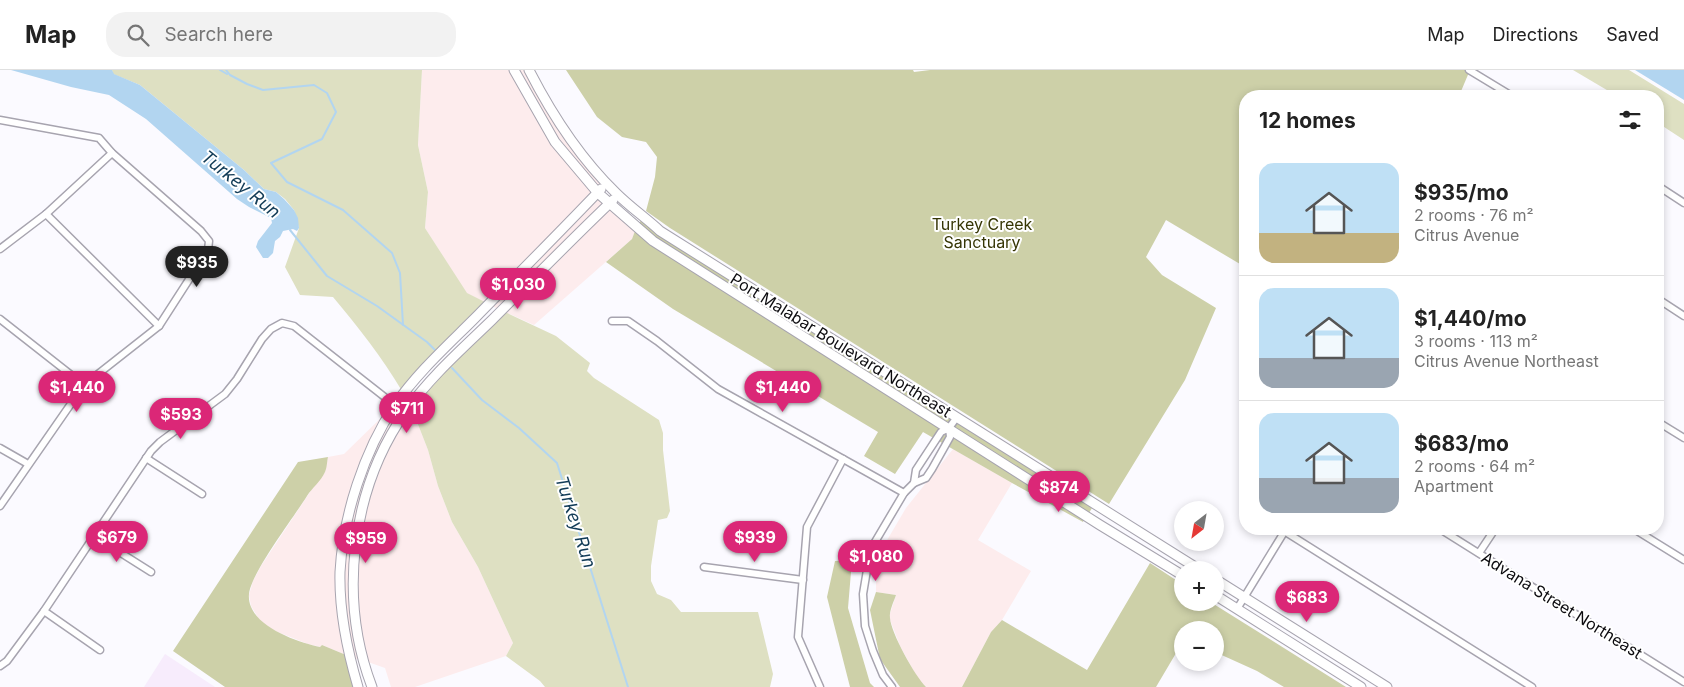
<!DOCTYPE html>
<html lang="en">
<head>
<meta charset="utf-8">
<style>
	body { margin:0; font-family:Inter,sans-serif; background:#f2f2f2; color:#222; height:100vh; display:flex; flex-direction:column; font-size:19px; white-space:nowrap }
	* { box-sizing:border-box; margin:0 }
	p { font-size:16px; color:#767676 }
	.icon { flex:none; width:28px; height:28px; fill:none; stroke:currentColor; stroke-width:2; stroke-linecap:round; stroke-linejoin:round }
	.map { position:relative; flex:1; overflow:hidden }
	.details { position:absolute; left:1239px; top:20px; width:425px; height:445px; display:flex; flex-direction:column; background:#fff; border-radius:20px; box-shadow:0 2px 8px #0003 }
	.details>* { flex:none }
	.needle { width:32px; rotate:211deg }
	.controls { position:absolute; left:1174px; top:431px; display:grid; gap:10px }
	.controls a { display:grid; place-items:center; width:50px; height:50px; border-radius:50%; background:#fff; box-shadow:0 2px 8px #0003; font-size:25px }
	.price { position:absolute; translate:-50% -42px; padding:0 11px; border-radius:18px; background:#db2777; color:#fff; font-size:16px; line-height:32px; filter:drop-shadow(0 1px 2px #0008) }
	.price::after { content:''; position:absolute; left:50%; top:30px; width:15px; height:11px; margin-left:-8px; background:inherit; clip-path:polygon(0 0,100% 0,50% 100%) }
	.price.current { background:#222; color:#fff }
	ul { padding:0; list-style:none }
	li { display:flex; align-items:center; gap:15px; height:125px; padding:0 20px }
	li+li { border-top:1px solid #e0e0e0 }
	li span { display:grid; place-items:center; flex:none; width:140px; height:100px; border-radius:15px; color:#555 }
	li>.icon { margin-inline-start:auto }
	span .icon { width:60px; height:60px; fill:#fffc; stroke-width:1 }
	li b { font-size:21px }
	h2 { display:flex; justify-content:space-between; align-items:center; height:60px; padding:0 20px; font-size:21px }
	header { display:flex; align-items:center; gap:30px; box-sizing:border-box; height:70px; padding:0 25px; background:#fff; border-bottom:1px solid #e0e0e0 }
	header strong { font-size:24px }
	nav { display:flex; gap:28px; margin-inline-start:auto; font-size:18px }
	.search { width:350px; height:45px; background:#f2f2f2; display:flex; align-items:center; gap:12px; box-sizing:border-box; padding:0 18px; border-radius:20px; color:#767676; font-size:19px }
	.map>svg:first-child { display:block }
</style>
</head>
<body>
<header>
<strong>Map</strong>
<div class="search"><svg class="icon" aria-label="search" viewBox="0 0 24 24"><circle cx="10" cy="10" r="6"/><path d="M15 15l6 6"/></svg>Search here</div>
<nav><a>Map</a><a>Directions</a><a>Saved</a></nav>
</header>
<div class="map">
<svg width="1684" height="617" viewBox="0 0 1684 617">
	<rect width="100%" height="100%" fill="#fbfaff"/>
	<!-- commercial -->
	<g fill="#fdeced">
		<path d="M422 0H510L529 36 553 74 592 123 485 232 467 224 425 158 428 122 418 75Z"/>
		<path d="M518 0H525L541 32 564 67 601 114 598 117 558 69Z"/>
		<path d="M597 128 603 134 498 239 492 236Z"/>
		<path d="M609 139 635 161 632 169 534 255 505 242Z"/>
		<path d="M406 328 409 332 372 397 361 427 352 474 350 538 354 565 360 590 354 588 350 572 345 539 344 502 348 468 357 426 369 392 398 338Z"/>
		<path d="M412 339 428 380 438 416 452 452 478 497 513 573 506 586 415 617H391L385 598 368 592 361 563 358 536 359 474 368 429 379 400 391 375Z"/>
		<path d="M388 341 341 468 346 585 322 575 320 577 308 574 275 561 260 551 251 536 249 525 253 511 261 496 312 419 325 402 328 387 344 384Z"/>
		<path d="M953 379 1012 413 978 470 1031 501 1002 550 991 562 962 617H926L918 609 900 576 889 547 896 525 876 522V509L883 477 906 438Z"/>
	</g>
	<!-- industrial -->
	<path fill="#f7ecfc" d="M165 584 215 617H144Z"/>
	<!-- green -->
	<g fill="#dee0c2">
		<path d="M112 0H422L418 75 428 122 425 158 467 223 485 232 402 321C382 287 358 257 333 227L300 225 285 197 299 158 294 140 285 129 276 122 264 119 244 100 140 15 113 4Z"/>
		<path d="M1573 0H1629L1684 34V70L1658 53V26H1617Z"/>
		<path d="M505 242 556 266 590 293 587 301 594 308 659 350 663 363V380L670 441 667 448 658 450 651 496V511L657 524 671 530 681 542H758L773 604 770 617H545L540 611 506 586 513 573 478 497 452 452 438 416 428 380 412 339 439 307Z"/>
	</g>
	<!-- forest -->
	<g fill="#cdd0a8">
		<path d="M566 0H913L914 2 930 0H1470L1459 26H1245V197L1166 150 1146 187 1162 205 1216 238 1185 310 1109 434 670 158 646 141 655 107 657 87 646 72 622 67 597 47Z"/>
		<path d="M641 150 1092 438 1089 443 656 168 639 154Z"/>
		<path d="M635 161 1084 449 1083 452 1012 413 923 362 895 404 864 386 878 362 673 239 606 192 632 169Z"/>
		<path d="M328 387C327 391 327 398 325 402 321 411 312 418 307 426 294 447 251 503 249 524 246 555 297 572 320 577L322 575 346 585 354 617H225L173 581 298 392Z"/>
		<path d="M852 490 848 538 870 613 874 617H850L827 527 835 491Z"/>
		<path d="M1150 493 1182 514V532L1212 533 1346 617H1284L1257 601 1215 582V560H1182V573L1156 617H962L991 562 1002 550 1087 600Z"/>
		<path d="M876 522 896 525C894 531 889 541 890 548 891 563 915 606 926 617H900L880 589 870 540Z"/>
	</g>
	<!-- water -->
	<g fill="#b2d5f0">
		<path d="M11 0H112L114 4 140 15 244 100 264 119 276 122 284 129 294 140 298 148 299 158 297 161 293 159 283 161 280 167 275 171 273 183 268 188H263L256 177 258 171 272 153 271 148 249 137 237 129 146 49 109 25 71 17Z"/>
		<path d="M1635 0H1684V30Z"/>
	</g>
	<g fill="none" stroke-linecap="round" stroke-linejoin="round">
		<!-- stream -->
		<g stroke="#b2d5f0" stroke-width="2">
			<path d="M220 0 227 4"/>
			<path d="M226 0 230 5 247 14 263 20 314 15 327 23 336 42 322 69 271 93 287 112 343 140 392 183 400 203 403 255"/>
			<path d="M290 160 327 206 377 236 427 272 435 280"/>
			<path d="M452 298 482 330 519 358 557 393 628 617"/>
		</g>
		<!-- street casing -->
		<g stroke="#a7a4af" stroke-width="9">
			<g id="street">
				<path d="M1469 0 1512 26"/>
				<path d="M0 50 99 68 112 83 201 161 209 171 208 180 159 256 84 315 0 436"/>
				<path d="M1658 116 1684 133"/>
				<path d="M46 144 159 256"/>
				<path d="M0 179 46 144 112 83"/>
				<path d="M1658 229 1684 246"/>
				<path d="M0 249 84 315"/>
				<path d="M612 251H628L657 271 718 319 904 423"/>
				<path d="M1658 352 1684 368"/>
				<path d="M0 378 28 394"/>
				<path d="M146 388 202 424"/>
				<path d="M914 413 926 408 932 399 950 367 949 358"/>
				<path d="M1440 459 1684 612"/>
				<path d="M1634 459 1684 490"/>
				<path d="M1284 461 1532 617"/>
				<path d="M94 466 151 502"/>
				<path d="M1479 483 1495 459"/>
				<path d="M704 497 803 510"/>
				<path d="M1237 539 1286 459"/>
				<path d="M44 541 100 580"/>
				<path d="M0 596 7 591 44 541 151 381 160 372 225 324 237 309 262 269 271 259 282 253 294 256 405 343"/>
				<path d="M820 617 798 567 807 457 843 389"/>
				<path d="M892 617 883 605 873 581 865 556 863 524 867 500 875 472 904 423 914 413 916 400 941 362 949 358 957 347"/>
			</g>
		</g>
		<!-- secondary casing -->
		<g stroke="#a7a4af" stroke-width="11">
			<g id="secondary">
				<path d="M514 0 555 72 598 123 653 171 1100 455 1182 505"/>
				<path d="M529 0C552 45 580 88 616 123 630 137 646 148 660 161L1200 500"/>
				<path d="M1215 509 1387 617"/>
				<path d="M1215 525 1361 617"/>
				<path d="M358 617C347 580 339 541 340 502 343 446 364 381 395 335 417 303 447 276 474 249 516 206 559 163 601 119"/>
				<path d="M372 617C338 528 351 419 406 341 430 307 462 279 492 250 532 210 572 169 613 130"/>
			</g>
		</g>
		<!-- street -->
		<use href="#street" stroke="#fff" stroke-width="6"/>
		<!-- secondary -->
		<use href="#secondary" stroke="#fff" stroke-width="9"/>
	</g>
	<g text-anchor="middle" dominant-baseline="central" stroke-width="4" stroke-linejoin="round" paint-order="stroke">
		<!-- park labels -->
		<g font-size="16" fill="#363605" stroke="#fff">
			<text x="982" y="154">Turkey Creek<tspan x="982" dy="18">Sanctuary</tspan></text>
		</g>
		<!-- street labels -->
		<g font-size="16" fill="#0c0b0f" stroke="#fff">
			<text transform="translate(841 275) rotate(32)">Port Malabar Boulevard Northeast</text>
			<text transform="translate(1562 535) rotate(32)">Advana Street Northeast</text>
		</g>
		<!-- water labels -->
		<g font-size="18" font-style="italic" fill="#123c57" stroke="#fff">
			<text transform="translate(241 114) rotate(39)">Turkey Run</text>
			<text transform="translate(576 452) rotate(72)">Turkey Run</text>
		</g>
	</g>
</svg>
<div class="controls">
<a><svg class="needle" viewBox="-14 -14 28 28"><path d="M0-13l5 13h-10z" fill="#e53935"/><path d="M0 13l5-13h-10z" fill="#767676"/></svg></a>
<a>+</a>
<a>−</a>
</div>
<b class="price current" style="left:197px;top:218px">$935</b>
<b class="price" style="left:518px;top:240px">$1,030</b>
<b class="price" style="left:77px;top:343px">$1,440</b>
<b class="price" style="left:783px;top:343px">$1,440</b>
<b class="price" style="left:407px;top:364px">$711</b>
<b class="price" style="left:181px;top:370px">$593</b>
<b class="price" style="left:1059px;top:443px">$874</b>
<b class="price" style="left:117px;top:493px">$679</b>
<b class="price" style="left:755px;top:493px">$939</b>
<b class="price" style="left:366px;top:494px">$959</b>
<b class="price" style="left:876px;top:512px">$1,080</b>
<b class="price" style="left:1307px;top:553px">$683</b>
<section class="details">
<h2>12 homes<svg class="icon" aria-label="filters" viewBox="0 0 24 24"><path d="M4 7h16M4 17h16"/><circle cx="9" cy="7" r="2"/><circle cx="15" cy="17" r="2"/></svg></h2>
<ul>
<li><span style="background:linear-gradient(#bfe0f5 70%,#c2b280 0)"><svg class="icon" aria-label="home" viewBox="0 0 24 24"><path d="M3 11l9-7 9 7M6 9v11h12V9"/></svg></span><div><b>$935/mo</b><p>2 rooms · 76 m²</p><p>Citrus Avenue</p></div></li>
<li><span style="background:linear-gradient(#bfe0f5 70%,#9aa5b1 0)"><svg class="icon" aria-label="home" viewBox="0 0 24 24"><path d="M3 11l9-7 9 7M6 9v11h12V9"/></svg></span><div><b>$1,440/mo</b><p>3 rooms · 113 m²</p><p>Citrus Avenue Northeast</p></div></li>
<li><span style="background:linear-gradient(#bfe0f5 65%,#9aa5b1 0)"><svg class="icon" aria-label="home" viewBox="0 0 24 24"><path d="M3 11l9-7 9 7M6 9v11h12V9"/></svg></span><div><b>$683/mo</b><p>2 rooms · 64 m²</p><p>Apartment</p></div></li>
</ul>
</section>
</div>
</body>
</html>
